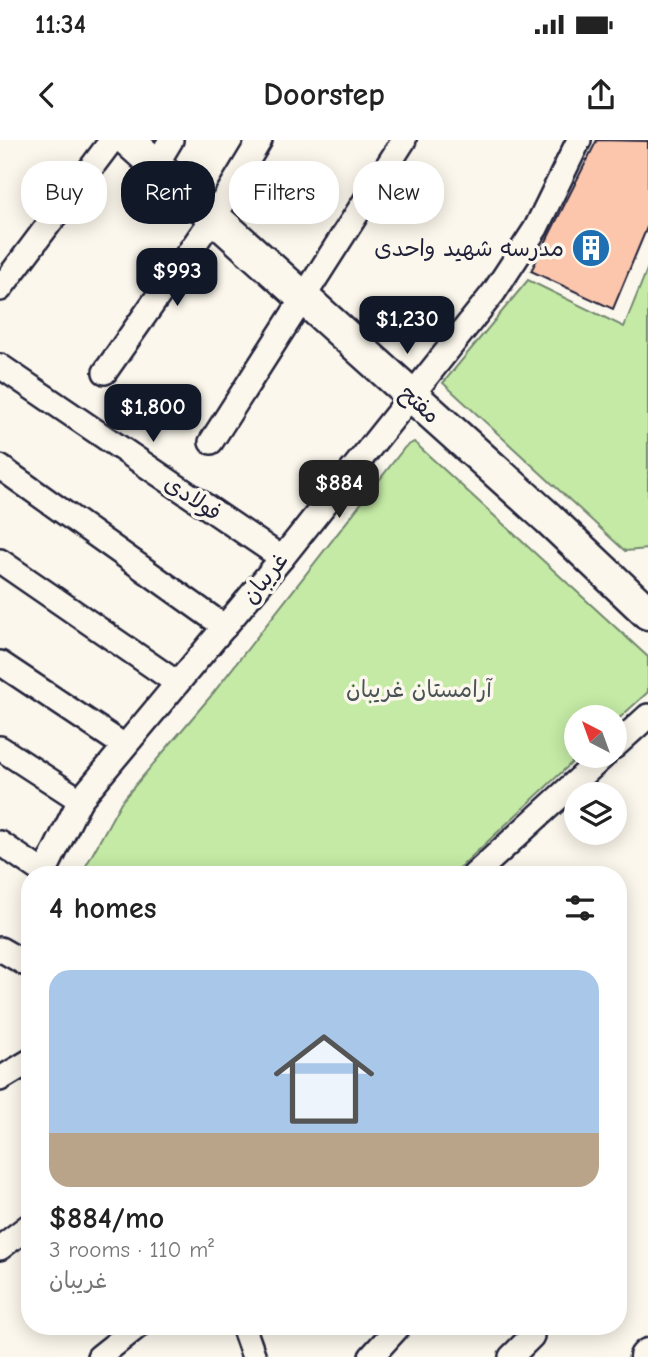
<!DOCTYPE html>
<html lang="en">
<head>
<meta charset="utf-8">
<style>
	body { margin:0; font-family:"Comic Neue","Playpen Sans Arabic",sans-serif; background:#f6f6f6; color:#222; height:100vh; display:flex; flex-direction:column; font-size:26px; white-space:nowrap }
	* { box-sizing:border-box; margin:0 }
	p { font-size:23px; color:#767676 }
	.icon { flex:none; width:38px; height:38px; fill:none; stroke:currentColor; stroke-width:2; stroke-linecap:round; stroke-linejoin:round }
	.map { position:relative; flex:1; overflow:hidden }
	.drawer { position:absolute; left:21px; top:726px; width:606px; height:469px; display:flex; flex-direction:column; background:#fff; border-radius:28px; box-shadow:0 4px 18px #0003 }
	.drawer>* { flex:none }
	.top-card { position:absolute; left:21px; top:21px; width:607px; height:63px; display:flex; gap:14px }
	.needle { width:46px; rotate:319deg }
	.tools { position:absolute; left:564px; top:565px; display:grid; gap:14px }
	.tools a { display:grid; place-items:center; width:63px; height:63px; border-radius:50%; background:#fff; box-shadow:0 4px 18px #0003; font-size:35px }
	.price { position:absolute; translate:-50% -60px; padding:0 16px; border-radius:14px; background:#111827; color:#fff; font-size:23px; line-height:46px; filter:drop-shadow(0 2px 4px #0008) }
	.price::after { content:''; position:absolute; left:50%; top:42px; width:21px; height:16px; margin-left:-10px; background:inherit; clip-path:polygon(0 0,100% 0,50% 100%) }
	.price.selected { background:#222; color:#fff }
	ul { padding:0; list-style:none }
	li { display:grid; align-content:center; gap:14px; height:371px; padding:0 28px }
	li+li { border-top:2px solid #e0e0e0 }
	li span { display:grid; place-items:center; height:217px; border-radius:21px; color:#555 }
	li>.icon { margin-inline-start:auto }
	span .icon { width:126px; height:126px; fill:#fffc; stroke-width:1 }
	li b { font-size:30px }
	h2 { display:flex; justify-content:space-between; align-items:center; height:84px; padding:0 28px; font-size:30px }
	.pill { padding:0 24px; border-radius:28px; background:#fff; box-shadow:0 4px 18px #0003; font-size:24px; line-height:63px }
	.pill.selected { background:#111827; color:#fff }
	.status { display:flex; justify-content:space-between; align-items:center; height:49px; padding:0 35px; background:#fff; direction:ltr }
	.status svg { height:19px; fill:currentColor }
	header { display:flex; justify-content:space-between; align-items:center; height:91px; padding:0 28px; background:#fff; font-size:32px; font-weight:600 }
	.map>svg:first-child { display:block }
</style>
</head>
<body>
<div class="status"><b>11:34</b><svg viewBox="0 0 49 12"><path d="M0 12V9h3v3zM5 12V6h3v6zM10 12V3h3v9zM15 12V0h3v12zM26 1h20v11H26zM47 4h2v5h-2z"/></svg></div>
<header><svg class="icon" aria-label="back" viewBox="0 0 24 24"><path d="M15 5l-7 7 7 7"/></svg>Doorstep<svg class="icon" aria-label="share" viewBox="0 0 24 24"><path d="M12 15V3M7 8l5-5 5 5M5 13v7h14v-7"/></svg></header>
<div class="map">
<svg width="648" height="1217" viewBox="0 0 648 1217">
	<rect width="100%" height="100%" fill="#fbf7ec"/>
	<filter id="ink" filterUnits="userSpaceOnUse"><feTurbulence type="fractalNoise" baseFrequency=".0143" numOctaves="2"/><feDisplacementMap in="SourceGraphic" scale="14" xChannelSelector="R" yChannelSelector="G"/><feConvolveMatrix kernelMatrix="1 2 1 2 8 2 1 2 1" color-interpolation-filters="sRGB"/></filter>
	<g filter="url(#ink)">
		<!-- green -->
		<g fill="#c4eaa5" stroke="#738670" stroke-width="2">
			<path d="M648 127V409L625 411 443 243 528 140 624 187Z"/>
			<path d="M414 302 648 517V552L614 583V578H576V616H579L452 735H81L121 662 210 557 405 307Z"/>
		</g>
		<!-- building -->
		<path fill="#fbc6ac" stroke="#22223b" stroke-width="2" d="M597 0 648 1V85L613 169 531 131Z"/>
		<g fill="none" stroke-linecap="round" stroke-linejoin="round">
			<!-- street casing -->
			<g stroke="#22223b" stroke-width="28">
				<g id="street">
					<path d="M156 25 171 0"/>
					<path d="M0 149 112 0"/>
					<path d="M0 226 282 418"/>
					<path d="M105 232 213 78 260 0"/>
					<path d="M211 302 404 0"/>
					<path d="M0 327 225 487"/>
					<path d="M0 421 177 543"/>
					<path d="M0 523 123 605"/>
					<path d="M614 607 648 576"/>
					<path d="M0 608 80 660"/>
					<path d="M0 703 44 733"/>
					<path d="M43 735 80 660 282 418 494 152 536 88 579 0"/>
					<path d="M474 735 604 616"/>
					<path d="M0 809 28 825"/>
					<path d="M0 939 30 921"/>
					<path d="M0 1108 30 1085"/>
					<path d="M243 1186 254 1217"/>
					<path d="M99 1217 138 1186"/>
					<path d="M371 1217 399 1186"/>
					<path d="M511 1217 532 1196"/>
				</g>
			</g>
			<!-- secondary casing -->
			<g stroke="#22223b" stroke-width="37">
				<g id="secondary">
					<path d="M128 0 548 378 648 473"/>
					<path d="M646 1217 648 1215"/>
				</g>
			</g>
			<!-- street -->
			<use href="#street" stroke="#fbf7ec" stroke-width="23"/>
			<!-- secondary -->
			<use href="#secondary" stroke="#fbf7ec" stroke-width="32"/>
		</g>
	</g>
	<!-- icons -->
	<defs>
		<g id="building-disc" transform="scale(2.0125)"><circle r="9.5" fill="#1f6fb2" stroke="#fbf7ec"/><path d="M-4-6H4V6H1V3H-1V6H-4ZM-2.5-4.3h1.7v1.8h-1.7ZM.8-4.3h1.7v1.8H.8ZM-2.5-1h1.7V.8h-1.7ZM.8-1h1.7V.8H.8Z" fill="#fff"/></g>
	</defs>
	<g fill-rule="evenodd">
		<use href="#building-disc" x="591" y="108"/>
	</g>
	<g text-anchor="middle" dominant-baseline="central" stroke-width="7" stroke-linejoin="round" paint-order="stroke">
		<!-- poi labels -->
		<g font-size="23" fill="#22223b" stroke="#fbf7ec" text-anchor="end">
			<text x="564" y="108">مدرسه شهید واحدی</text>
		</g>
		<!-- street labels -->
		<g font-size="23" fill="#22223b" stroke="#fbf7ec">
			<text transform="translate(420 264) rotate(42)">مفتح</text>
			<text transform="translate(193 358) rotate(34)">فولادی</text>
			<text transform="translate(265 438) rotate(-51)">غریبان</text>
		</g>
		<!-- park labels -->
		<g font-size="23" fill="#4a5456" stroke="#fbf7ec">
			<text x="419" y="549">آرامستان غریبان</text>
		</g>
	</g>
</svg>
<div class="tools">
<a><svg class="needle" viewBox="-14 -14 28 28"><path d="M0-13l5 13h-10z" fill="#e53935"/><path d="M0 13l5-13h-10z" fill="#767676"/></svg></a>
<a><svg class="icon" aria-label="layers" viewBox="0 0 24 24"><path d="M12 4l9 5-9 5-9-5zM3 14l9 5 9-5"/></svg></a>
</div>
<b class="price" style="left:177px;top:168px">$993</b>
<b class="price" style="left:407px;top:216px">$1,230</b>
<b class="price" style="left:153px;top:304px">$1,800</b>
<b class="price selected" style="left:339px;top:380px">$884</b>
<div class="top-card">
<a class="pill">Buy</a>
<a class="pill selected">Rent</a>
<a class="pill">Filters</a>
<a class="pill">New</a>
</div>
<section class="drawer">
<h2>4 homes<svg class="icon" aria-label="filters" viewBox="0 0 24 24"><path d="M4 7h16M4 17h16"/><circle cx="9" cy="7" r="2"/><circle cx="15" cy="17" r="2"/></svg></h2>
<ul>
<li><span style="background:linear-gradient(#a9c7e8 75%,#b9a48a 0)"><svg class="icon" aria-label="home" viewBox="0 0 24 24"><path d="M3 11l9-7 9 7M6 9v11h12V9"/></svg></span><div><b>$884/mo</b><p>3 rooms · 110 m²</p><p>غریبان</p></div></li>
</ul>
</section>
</div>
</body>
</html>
